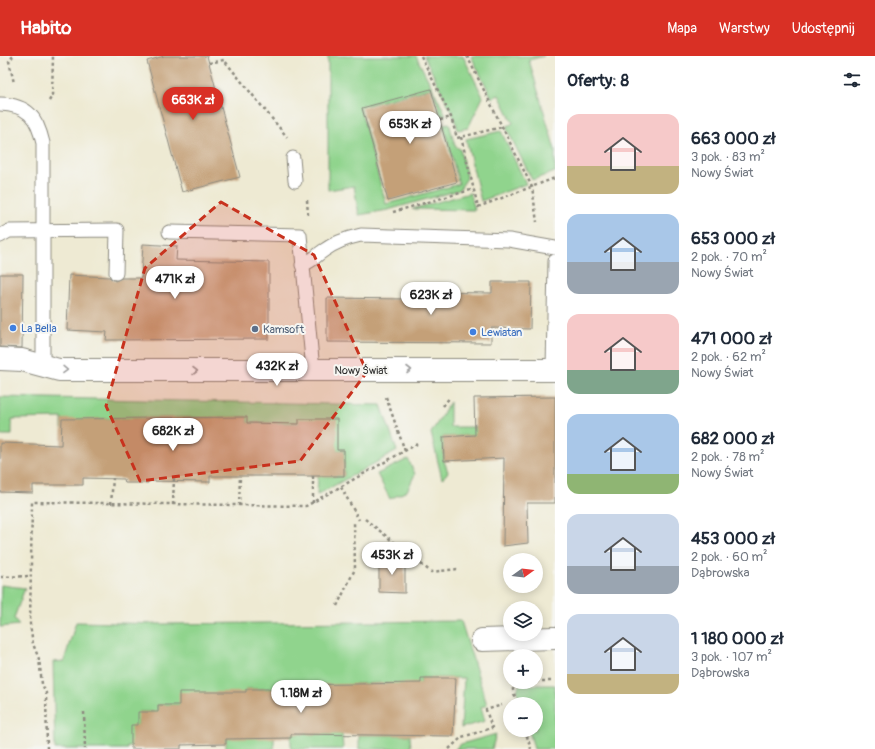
<!DOCTYPE html>
<html lang="pl">
<head>
<meta charset="utf-8">
<style>
	body { margin:0; font-family:Pangolin,sans-serif; background:#f6f6f7; color:#1f2937; height:100vh; display:flex; flex-direction:column; font-size:15px; white-space:nowrap }
	* { box-sizing:border-box; margin:0 }
	p { font-size:13px; color:#747a83 }
	.icon { flex:none; width:22px; height:22px; fill:none; stroke:currentColor; stroke-width:2; stroke-linecap:round; stroke-linejoin:round }
	.map { position:relative; flex:1; overflow:hidden }
	.side { display:flex; flex-direction:column; background:#fff; width:320px }
	.side>* { flex:none }
	.needle { width:26px; rotate:75deg }
	.tools { position:absolute; left:503px; top:497px; display:grid; gap:8px }
	.tools a { display:grid; place-items:center; width:40px; height:40px; border-radius:50%; background:#fff; box-shadow:0 2px 10px #0003; font-size:20px }
	.price { position:absolute; translate:-50% -34px; padding:0 9px; border-radius:14px; background:#fff; color:#222; font-size:13px; line-height:26px; filter:drop-shadow(0 1px 2px #0008) }
	.price::after { content:''; position:absolute; left:50%; top:24px; width:12px; height:9px; margin-left:-6px; background:inherit; clip-path:polygon(0 0,100% 0,50% 100%) }
	.price.on { background:#d93025; color:#fff }
	ul { padding:0; list-style:none }
	li { display:flex; align-items:center; gap:12px; height:100px; padding:0 12px }
	li span { display:grid; place-items:center; flex:none; width:112px; height:80px; border-radius:12px; color:#555 }
	li>.icon { margin-inline-start:auto }
	span .icon { width:48px; height:48px; fill:#fffc; stroke-width:1 }
	li b { font-size:17px }
	h2 { display:flex; justify-content:space-between; align-items:center; height:48px; padding:0 12px; font-size:17px }
	header { display:flex; align-items:center; gap:24px; box-sizing:border-box; height:56px; padding:0 20px; background:#d93025; color:#fff }
	header strong { font-size:19px }
	nav { display:flex; gap:22px; margin-inline-start:auto; font-size:14px }
	main { display:flex; flex:1; min-height:0 }
	.map>svg:first-child { display:block }
</style>
</head>
<body>
<header>
<strong>Habito</strong>
<nav><a>Mapa</a><a>Warstwy</a><a>Udostępnij</a></nav>
</header>
<main>
<div class="map">
<svg width="555" height="693" viewBox="0 0 555 693">
	<rect width="100%" height="100%" fill="#f6f6f2"/>
	<filter id="ink" filterUnits="userSpaceOnUse"><feTurbulence type="fractalNoise" baseFrequency=".025" numOctaves="2"/><feDisplacementMap in="SourceGraphic" scale="8" xChannelSelector="R" yChannelSelector="G"/><feConvolveMatrix kernelMatrix="1 2 1 2 8 2 1 2 1" color-interpolation-filters="sRGB"/></filter>
	<filter id="wash" filterUnits="userSpaceOnUse"><feTurbulence type="fractalNoise" baseFrequency=".012" numOctaves="4" result="noise"/><feDisplacementMap in="SourceGraphic" scale="16" xChannelSelector="R" yChannelSelector="G"/><feGaussianBlur stdDeviation="0.9" result="paint"/><feColorMatrix in="noise" values="0 0 0 0 0 0 0 0 0 0 0 0 0 0 0 0 0 1.4 0 .05"/><feComposite in="paint" operator="in"/></filter>
	<g filter="url(#wash)">
		<rect width="100%" height="100%" fill="#eeead3"/>
		<!-- green -->
		<g fill="#90d48d" stroke="#5e805c">
			<path d="M328 0H416L446 59 441 60 432 32 360 51 386 148 459 128 443 68 449 67 455 90 460 93 467 122 459 134 388 154 359 159 354 130 328 134Z"/>
			<path d="M424 0H463L483 41 468 72 458 74 454 61Z"/>
			<path d="M471 0H544L529 4 555 94V116L532 124 506 71 513 67 499 39 492 42Z"/>
			<path d="M501 75 526 128 481 145 466 83Z"/>
			<path d="M470 137 475 154 412 153Z"/>
			<path d="M0 341 381 349 397 395 317 439 318 420H344V394H337L299 367H247V361L96 363 62 373V362L12 363V379H0Z"/>
			<path d="M450 346V371H474L478 368 500 378 443 381 444 405 448 416 442 423 431 377Z"/>
			<path d="M408 403 415 418 407 435 390 443 377 418Z"/>
			<path d="M1 529 25 532 14 562 19 569 0 571Z"/>
			<path d="M461 565 487 649 481 651 485 665 461 672 464 622H421V631L382 627 355 628 354 632 288 629V633H246V636L179 649H158V656H139L138 669 131 690H127V693H55L53 606 64 605 76 566 163 568Z"/>
			<path d="M519 629H555V693H534L529 674H536V648H521L517 635Z"/>
			<path d="M291 678H342L343 693H291Z"/>
			<path d="M496 678 492 693H455L461 688Z"/>
			<path d="M274 679V693H226V683Z"/>
			<path d="M359 679H410L411 693H359Z"/>
		</g>
		<g id="blocks">
			<!-- building -->
			<g fill="#c4a078">
				<path d="M164 0H207L240 121 182 136 147 5Z"/>
				<path d="M431 33 457 126 388 145 362 52Z"/>
				<path d="M143 188 177 190 176 204 269 206V283L106 284 107 276 67 274 69 219 109 221 115 225 122 222H141Z"/>
				<path d="M0 218H23L22 292 0 291Z"/>
				<path d="M492 226H531L530 273 491 272V287L327 286V242L406 243V236L492 237Z"/>
				<path d="M555 341V447H527L528 487 503 490 504 402 444 405 443 381 475 379 474 342Z"/>
				<path d="M247 361V367L299 368V363H337V394H344V420H210V426L148 425V427H125L124 423 83 422V429H33V437L0 436V387L61 389 62 363Z"/>
				<path d="M379 504H405V537L379 536Z"/>
				<path d="M421 622H456L453 680 291 678V682L226 683V688L181 689V693H131V669H138V656H158V649H179V636H246V633H288V629L421 627Z"/>
			</g>
		</g>
	</g>
	<g filter="url(#ink)">
		<use href="#blocks" fill-opacity="0" stroke="#8c8a7f" stroke-width="1"/>
		<g fill="none" stroke-linecap="round" stroke-linejoin="round">
			<!-- lane casing -->
			<g stroke="#8c8a7f" stroke-width="15">
				<g id="lane">
					<path d="M0 48C28 49 37 61 43 87V309"/>
					<path d="M293 102 295 125"/>
					<path d="M169 176 300 179 313 314"/>
					<path d="M0 180 9 175 117 174 116 217"/>
					<path d="M302 209C313 205 314 201 323 195 335 186 347 182 361 179L509 184 555 192"/>
					<path d="M553 314 555 205"/>
				</g>
			</g>
			<!-- street casing -->
			<g stroke="#8c8a7f" stroke-width="24">
				<g id="street">
					<path d="M0 303 22 304 59 314H555"/>
					<path d="M482 584 555 582"/>
				</g>
			</g>
			<!-- path -->
			<g stroke="#8c8a7f" stroke-width="2.5" stroke-dasharray="3 3" stroke-linecap="butt">
				<path d="M13 0 9 5 14 27"/>
				<path d="M421 0 451 61 457 82 502 71"/>
				<path d="M467 0 532 131 537 166"/>
				<path d="M209 7 224 4 287 81"/>
				<path d="M49 45 52 40 53 0"/>
				<path d="M440 64 451 61"/>
				<path d="M461 81 478 151 555 122"/>
				<path d="M307 144 308 159"/>
				<path d="M393 156 474 133"/>
				<path d="M386 341 405 395"/>
				<path d="M443 350 450 341"/>
				<path d="M341 431 359 464"/>
				<path d="M313 447V420"/>
				<path d="M111 448 113 422"/>
				<path d="M173 449 174 421"/>
				<path d="M239 450 240 420"/>
				<path d="M365 463 431 516 458 513"/>
				<path d="M1 521 31 520"/>
				<path d="M337 550 355 513 354 465"/>
				<path d="M536 625H555"/>
				<path d="M513 626V634L517 648"/>
				<path d="M84 656 85 693"/>
				<path d="M525 674 531 693"/>
				<path d="M47 693 46 637 42 628 39 603 33 588 30 568 32 446 306 450 417 388"/>
				<path d="M449 693 462 681 492 672 486 654 502 649"/>
			</g>
			<!-- lane -->
			<use href="#lane" stroke="#fff" stroke-width="13"/>
			<!-- street -->
			<use href="#street" stroke="#fff" stroke-width="22"/>
		</g>
		<!-- one-way arrows -->
		<defs><path id="oneway-chevron" d="M-2-3.5L2.5 0L-2 3.5" fill="none" stroke-width="1.6" stroke-linecap="round" stroke-linejoin="round"/></defs>
		<g stroke="#a0a0a0">
			<use href="#oneway-chevron" transform="translate(65 314) rotate(1)"/>
			<use href="#oneway-chevron" transform="translate(409 314)"/>
			<use href="#oneway-chevron" transform="translate(195 315)"/>
		</g>
	</g>
	<!-- marked area -->
	<path fill="#c8321e" fill-opacity="0.2" stroke="#c8321e" stroke-width="3" stroke-dasharray="8 5" stroke-linejoin="round" d="M221 146 314 199 367 316 300 405 140 425 106 350 145 212Z"/>
	<!-- markers -->
	<g fill="#3f7fe0" stroke="#f6f6f2" stroke-width="1.5">
		<circle cx="13" cy="272" r="4"/>
		<circle cx="473" cy="276" r="4"/>
	</g>
	<circle fill="#5c6f8a" stroke="#f6f6f2" stroke-width="1.5" cx="255" cy="273" r="4"/>
	<g text-anchor="middle" dominant-baseline="central" stroke-width="4" stroke-linejoin="round" paint-order="stroke">
		<!-- shop labels -->
		<g font-size="11" fill="#366cbe" stroke="#f6f6f2" text-anchor="start">
			<text x="21" y="272">La Bella</text>
			<text x="481" y="276">Lewiatan</text>
		</g>
		<!-- service labels -->
		<g font-size="11" fill="#4e5e75" stroke="#f6f6f2" text-anchor="start">
			<text x="263" y="273">Kamsoft</text>
		</g>
		<!-- street labels -->
		<g font-size="11" fill="#2b2b2b" stroke="#f6f6f2">
			<text x="361" y="314">Nowy Świat</text>
		</g>
	</g>
</svg>
<div class="tools">
<a><svg class="needle" viewBox="-14 -14 28 28"><path d="M0-13l5 13h-10z" fill="#e53935"/><path d="M0 13l5-13h-10z" fill="#747a83"/></svg></a>
<a><svg class="icon" aria-label="layers" viewBox="0 0 24 24"><path d="M12 4l9 5-9 5-9-5zM3 14l9 5 9-5"/></svg></a>
<a>+</a>
<a>−</a>
</div>
<b class="price on" style="left:193px;top:65px">663K zł</b>
<b class="price" style="left:410px;top:89px">653K zł</b>
<b class="price" style="left:175px;top:244px">471K zł</b>
<b class="price" style="left:431px;top:260px">623K zł</b>
<b class="price" style="left:277px;top:331px">432K zł</b>
<b class="price" style="left:173px;top:396px">682K zł</b>
<b class="price" style="left:392px;top:520px">453K zł</b>
<b class="price" style="left:301px;top:658px">1.18M zł</b>
</div>
<section class="side">
<h2>Oferty: 8<svg class="icon" aria-label="filters" viewBox="0 0 24 24"><path d="M4 7h16M4 17h16"/><circle cx="9" cy="7" r="2"/><circle cx="15" cy="17" r="2"/></svg></h2>
<ul>
<li><span style="background:linear-gradient(#f6c9c9 65%,#c2b280 0)"><svg class="icon" aria-label="home" viewBox="0 0 24 24"><path d="M3 11l9-7 9 7M6 9v11h12V9"/></svg></span><div><b>663 000 zł</b><p>3 pok. · 83 m²</p><p>Nowy Świat</p></div></li>
<li><span style="background:linear-gradient(#a9c7e8 60%,#9aa5b1 0)"><svg class="icon" aria-label="home" viewBox="0 0 24 24"><path d="M3 11l9-7 9 7M6 9v11h12V9"/></svg></span><div><b>653 000 zł</b><p>2 pok. · 70 m²</p><p>Nowy Świat</p></div></li>
<li><span style="background:linear-gradient(#f6c9c9 70%,#7fa58c 0)"><svg class="icon" aria-label="home" viewBox="0 0 24 24"><path d="M3 11l9-7 9 7M6 9v11h12V9"/></svg></span><div><b>471 000 zł</b><p>2 pok. · 62 m²</p><p>Nowy Świat</p></div></li>
<li><span style="background:linear-gradient(#a9c7e8 75%,#8fb573 0)"><svg class="icon" aria-label="home" viewBox="0 0 24 24"><path d="M3 11l9-7 9 7M6 9v11h12V9"/></svg></span><div><b>682 000 zł</b><p>2 pok. · 78 m²</p><p>Nowy Świat</p></div></li>
<li><span style="background:linear-gradient(#c9d6e8 65%,#9aa5b1 0)"><svg class="icon" aria-label="home" viewBox="0 0 24 24"><path d="M3 11l9-7 9 7M6 9v11h12V9"/></svg></span><div><b>453 000 zł</b><p>2 pok. · 60 m²</p><p>Dąbrowska</p></div></li>
<li><span style="background:linear-gradient(#c9d6e8 75%,#c2b280 0)"><svg class="icon" aria-label="home" viewBox="0 0 24 24"><path d="M3 11l9-7 9 7M6 9v11h12V9"/></svg></span><div><b>1 180 000 zł</b><p>3 pok. · 107 m²</p><p>Dąbrowska</p></div></li>
</ul>
</section>
</main>
</body>
</html>
